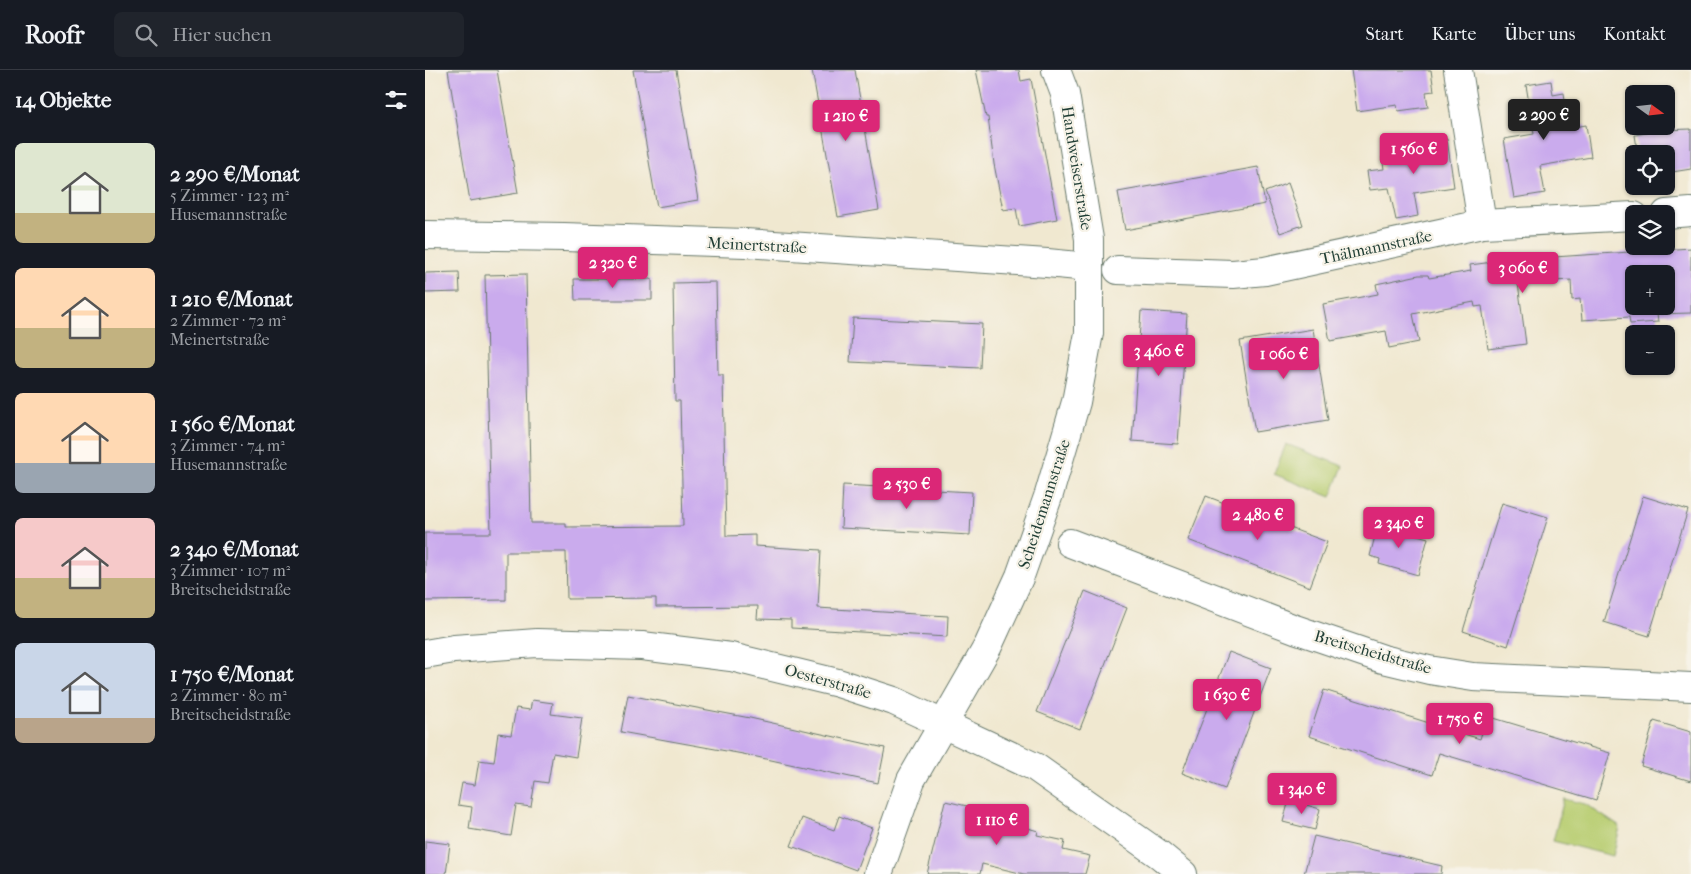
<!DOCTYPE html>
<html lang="de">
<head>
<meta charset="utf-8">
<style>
	body { margin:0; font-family:"IM FELL French Canon",serif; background:#20242c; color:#f1f3f6; height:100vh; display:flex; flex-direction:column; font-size:19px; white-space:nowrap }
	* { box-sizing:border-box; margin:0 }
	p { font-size:16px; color:#9ea1a6 }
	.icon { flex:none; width:28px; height:28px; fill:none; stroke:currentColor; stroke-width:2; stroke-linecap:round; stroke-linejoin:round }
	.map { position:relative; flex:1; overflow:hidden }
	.panel { display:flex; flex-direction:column; background:#171b24; width:425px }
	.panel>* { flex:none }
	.needle { width:32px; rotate:105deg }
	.buttons { position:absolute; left:1200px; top:15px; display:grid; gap:10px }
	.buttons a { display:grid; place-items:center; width:50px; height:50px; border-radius:8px; background:#171b24; box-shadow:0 1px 4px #0004; font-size:25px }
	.price { position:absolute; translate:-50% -42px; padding:0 11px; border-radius:5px; background:#db2777; color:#fff; font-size:16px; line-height:32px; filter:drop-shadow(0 1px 2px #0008) }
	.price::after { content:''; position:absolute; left:50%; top:30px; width:15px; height:11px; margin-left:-8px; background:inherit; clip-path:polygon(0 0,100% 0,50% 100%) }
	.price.selected { background:#222; color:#fff }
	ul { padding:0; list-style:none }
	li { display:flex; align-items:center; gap:15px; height:125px; padding:0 15px }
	li span { display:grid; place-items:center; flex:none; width:140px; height:100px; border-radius:8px; color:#555 }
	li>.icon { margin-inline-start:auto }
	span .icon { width:60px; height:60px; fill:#fffc; stroke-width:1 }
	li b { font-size:21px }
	h2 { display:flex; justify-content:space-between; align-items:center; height:60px; padding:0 15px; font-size:21px }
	header { display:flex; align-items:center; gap:30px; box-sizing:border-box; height:70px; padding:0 25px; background:#171b24; border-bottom:1px solid #363941 }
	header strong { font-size:24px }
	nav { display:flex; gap:28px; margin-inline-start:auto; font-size:18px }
	.search { width:350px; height:45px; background:#20242c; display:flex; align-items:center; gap:12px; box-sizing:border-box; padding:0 18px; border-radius:8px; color:#9ea1a6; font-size:19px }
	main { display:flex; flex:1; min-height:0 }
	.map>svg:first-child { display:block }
</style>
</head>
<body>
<header>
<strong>Roofr</strong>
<div class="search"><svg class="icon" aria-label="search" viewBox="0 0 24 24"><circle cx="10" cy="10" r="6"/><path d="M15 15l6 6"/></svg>Hier suchen</div>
<nav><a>Start</a><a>Karte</a><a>Über uns</a><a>Kontakt</a></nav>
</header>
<main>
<section class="panel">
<h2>14 Objekte<svg class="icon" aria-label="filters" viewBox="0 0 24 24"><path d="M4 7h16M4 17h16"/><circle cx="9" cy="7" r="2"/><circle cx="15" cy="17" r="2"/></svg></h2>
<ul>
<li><span style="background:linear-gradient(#dfe7d0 70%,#c2b280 0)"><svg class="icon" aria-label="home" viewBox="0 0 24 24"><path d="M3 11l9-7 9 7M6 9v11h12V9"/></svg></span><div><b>2 290 €/Monat</b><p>5 Zimmer · 123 m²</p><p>Husemannstraße</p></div></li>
<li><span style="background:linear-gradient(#ffd9b3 60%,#c2b280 0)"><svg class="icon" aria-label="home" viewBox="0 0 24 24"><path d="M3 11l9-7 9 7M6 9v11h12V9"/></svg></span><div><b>1 210 €/Monat</b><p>2 Zimmer · 72 m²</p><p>Meinertstraße</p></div></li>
<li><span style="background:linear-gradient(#ffd9b3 70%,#9aa5b1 0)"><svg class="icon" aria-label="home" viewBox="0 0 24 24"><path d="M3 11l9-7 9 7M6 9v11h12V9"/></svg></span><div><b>1 560 €/Monat</b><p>3 Zimmer · 74 m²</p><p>Husemannstraße</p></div></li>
<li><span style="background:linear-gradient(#f6c9c9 60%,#c2b280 0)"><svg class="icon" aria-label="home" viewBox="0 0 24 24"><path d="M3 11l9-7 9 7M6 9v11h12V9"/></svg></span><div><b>2 340 €/Monat</b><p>3 Zimmer · 107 m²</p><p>Breitscheidstraße</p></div></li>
<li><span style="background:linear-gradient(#c9d6e8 75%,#b9a48a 0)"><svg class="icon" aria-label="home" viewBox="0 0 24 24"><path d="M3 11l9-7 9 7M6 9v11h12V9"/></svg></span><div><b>1 750 €/Monat</b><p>2 Zimmer · 80 m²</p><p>Breitscheidstraße</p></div></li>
</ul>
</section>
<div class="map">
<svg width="1266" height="804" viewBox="0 0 1266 804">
	<rect width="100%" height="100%" fill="#f7f3e8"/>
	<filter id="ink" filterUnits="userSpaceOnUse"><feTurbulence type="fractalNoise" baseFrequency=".02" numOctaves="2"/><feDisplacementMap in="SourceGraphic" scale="10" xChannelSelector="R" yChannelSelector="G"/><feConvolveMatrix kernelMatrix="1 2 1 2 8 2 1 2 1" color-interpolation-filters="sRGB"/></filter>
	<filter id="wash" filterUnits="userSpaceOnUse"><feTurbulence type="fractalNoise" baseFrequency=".0096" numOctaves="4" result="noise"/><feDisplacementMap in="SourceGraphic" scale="20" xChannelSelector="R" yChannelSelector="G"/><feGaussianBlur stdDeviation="1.12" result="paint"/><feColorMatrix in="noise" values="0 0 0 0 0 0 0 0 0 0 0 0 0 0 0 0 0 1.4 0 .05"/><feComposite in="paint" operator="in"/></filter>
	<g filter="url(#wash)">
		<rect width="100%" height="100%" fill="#f0e8d0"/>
		<!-- green -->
		<g fill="#b8cd71" stroke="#6c8552">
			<path d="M861 374 918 396 906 427 849 404Z"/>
			<path d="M1139 729 1160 734 1195 757 1188 786 1128 771Z"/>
		</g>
		<g id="blocks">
			<!-- building -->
			<g fill="#caabed" fill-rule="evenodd">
				<path d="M23 0H72L93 123 45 131Z"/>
				<path d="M208 0H251L273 130 232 137Z"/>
				<path d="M387 0H430L454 140 413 147Z"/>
				<path d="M551 0H594L596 11 606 9 632 149 594 156 591 138 578 140 569 94 563 47H561Z"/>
				<path d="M926 0H1006L1009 21 1001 22 1003 37 973 41 972 35 932 41Z"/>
				<path d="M1126 11 1128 25 1139 23 1144 58 1161 55 1166 87 1115 96 1120 123 1089 128 1079 69 1109 64 1101 15Z"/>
				<path d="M1266 59V99L1241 103V84H1213L1210 65 1238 60Z"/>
				<path d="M1022 69 1029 117 989 123 993 146 971 150 964 118 945 120 942 101 959 99 957 87 990 82 988 74Z"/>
				<path d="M833 97 840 134 700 160 693 122Z"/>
				<path d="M863 113 878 155 855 163 840 122Z"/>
				<path d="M1266 178V243L1232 244 1233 252 1205 254 1204 247 1157 250 1155 229 1147 230 1146 210 1093 213 1101 274 1063 279 1057 236 1050 237 1049 232 988 244 994 272 964 278 961 261 905 271 898 234 953 224 951 214 994 205H1003L1004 208 1046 201 1045 195 1083 190ZM1209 204H1241V236H1209Z"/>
				<path d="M34 202 35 222 0 223V203Z"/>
				<path d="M101 204 106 453H141V457L258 456 255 331H250L248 213 291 212 293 305H298L301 466 330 465V476L396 480 393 538 523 546 522 567 366 558V550L332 549 333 536 231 537V528L142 529 141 482H81V530L0 531V463H66L60 205Z"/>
				<path d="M149 209H227V230H150Z"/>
				<path d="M716 241 762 244 753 374 707 371Z"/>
				<path d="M428 248 557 254 555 298 425 292Z"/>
				<path d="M888 259 903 350 830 362 815 271Z"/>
				<path d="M418 415 547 422 545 465 416 458Z"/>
				<path d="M781 426 902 472 885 517 763 470Z"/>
				<path d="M1218 426 1263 440 1224 566 1179 552Z"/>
				<path d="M1077 433 1123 447 1083 576 1038 561Z"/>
				<path d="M953 454 1003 468 993 505 954 494 955 489 945 486Z"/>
				<path d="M660 521 702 538 655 659 612 642Z"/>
				<path d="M804 582 846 598 800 719 757 703Z"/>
				<path d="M899 620 1055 669 1062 646 1185 683 1171 730 1014 683 1007 705 884 666Z"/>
				<path d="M203 625 325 648 460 678 453 713 318 684 196 662Z"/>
				<path d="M107 630 128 633 126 644 157 648 151 687 128 683 123 713 110 711 106 737 91 735 86 766 44 759 47 737 33 735 37 713 50 715 54 690 69 692 73 663 86 665 91 638 105 640Z"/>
				<path d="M1229 651 1266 662V711L1216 696Z"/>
				<path d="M864 730 895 739 890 760 858 752Z"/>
				<path d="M520 731 591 747 589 754 613 761 612 765 640 771 638 780 665 786 660 804H599L557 794 555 804H502Z"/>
				<path d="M414 746 447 758 431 800 366 776 377 748 409 760Z"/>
				<path d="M889 766 1017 796 1016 804H879Z"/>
				<path d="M0 771 25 774 21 804H0Z"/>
			</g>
		</g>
	</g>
	<g filter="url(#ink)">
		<use href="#blocks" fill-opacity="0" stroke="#68796b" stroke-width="1"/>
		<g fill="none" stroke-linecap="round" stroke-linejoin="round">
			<!-- minor casing -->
			<g stroke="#68796b" stroke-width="30">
				<g id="minor">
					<path d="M1033 0 1057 154"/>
					<path d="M1241 144 1266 142"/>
					<path d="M0 165 139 167 320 173 622 193 664 197"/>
					<path d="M693 200 808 204 840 201 1057 154 1209 146"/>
					<path d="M645 473 870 559 958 589 1004 600 1048 607 1266 617"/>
					<path d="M0 584 29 579 112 573 217 576 306 587 413 613 469 631 610 697 735 785 758 804"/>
					<path d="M453 804 486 710 563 576 595 506 624 424 651 332 664 263V169L640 24 631 0"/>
				</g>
			</g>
			<!-- minor -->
			<use href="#minor" stroke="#fff" stroke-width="28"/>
		</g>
	</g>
	<g text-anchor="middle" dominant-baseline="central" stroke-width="4.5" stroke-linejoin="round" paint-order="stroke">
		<!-- street labels -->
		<g font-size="16" fill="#1f3d34" stroke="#f7f3e8">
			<text transform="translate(652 98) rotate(81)">Handweiserstraße</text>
			<text transform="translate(332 175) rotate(3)">Meinertstraße</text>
			<text transform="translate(951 177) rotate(-12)">Thälmannstraße</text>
			<text transform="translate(619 434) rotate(-72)">Scheidemannstraße</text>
			<text transform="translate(948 582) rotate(16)">Breitscheidstraße</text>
			<text transform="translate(403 611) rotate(16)">Oesterstraße</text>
		</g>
	</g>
</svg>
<div class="buttons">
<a><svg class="needle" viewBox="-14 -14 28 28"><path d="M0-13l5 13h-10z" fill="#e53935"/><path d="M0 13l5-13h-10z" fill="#9ea1a6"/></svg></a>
<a><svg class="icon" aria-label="locate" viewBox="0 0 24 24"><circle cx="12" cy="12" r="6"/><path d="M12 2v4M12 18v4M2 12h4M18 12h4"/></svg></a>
<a><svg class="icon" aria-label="layers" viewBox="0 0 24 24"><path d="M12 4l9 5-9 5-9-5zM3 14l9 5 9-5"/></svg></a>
<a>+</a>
<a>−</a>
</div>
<b class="price selected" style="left:1119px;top:71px">2 290 €</b>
<b class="price" style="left:421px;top:72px">1 210 €</b>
<b class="price" style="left:989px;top:105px">1 560 €</b>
<b class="price" style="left:188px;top:219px">2 320 €</b>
<b class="price" style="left:1098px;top:224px">3 060 €</b>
<b class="price" style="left:734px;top:307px">3 460 €</b>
<b class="price" style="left:859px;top:310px">1 060 €</b>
<b class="price" style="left:482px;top:440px">2 530 €</b>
<b class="price" style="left:833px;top:471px">2 480 €</b>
<b class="price" style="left:974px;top:479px">2 340 €</b>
<b class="price" style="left:802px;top:651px">1 630 €</b>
<b class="price" style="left:1035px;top:675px">1 750 €</b>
<b class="price" style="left:877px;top:745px">1 340 €</b>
<b class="price" style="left:572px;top:776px">1 110 €</b>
</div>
</main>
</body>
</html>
